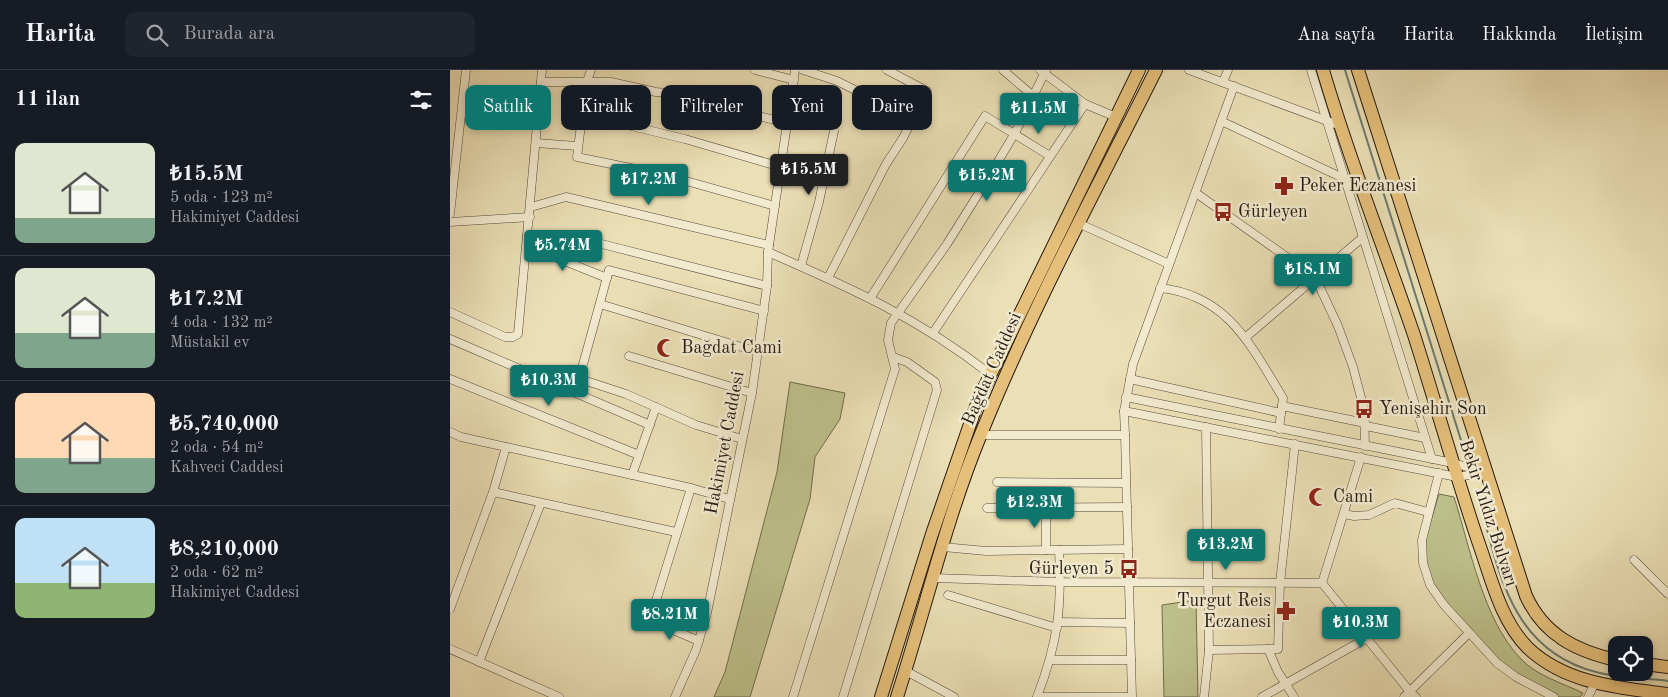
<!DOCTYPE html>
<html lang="tr">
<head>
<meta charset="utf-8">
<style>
	body { margin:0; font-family:"Old Standard TT",serif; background:#20242c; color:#f1f3f6; height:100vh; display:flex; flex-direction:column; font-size:19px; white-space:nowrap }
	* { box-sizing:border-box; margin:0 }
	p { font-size:16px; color:#9ea1a6 }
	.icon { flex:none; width:28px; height:28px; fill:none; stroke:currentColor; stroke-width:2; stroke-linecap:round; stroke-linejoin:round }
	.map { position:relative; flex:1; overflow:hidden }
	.details { display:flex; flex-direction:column; background:#171b24; width:450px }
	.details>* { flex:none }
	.top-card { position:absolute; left:15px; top:15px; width:475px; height:45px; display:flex; gap:10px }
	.fabs { position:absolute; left:1158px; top:566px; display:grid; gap:10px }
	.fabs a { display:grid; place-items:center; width:45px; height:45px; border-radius:10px; background:#171b24; box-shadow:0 2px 8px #0003; font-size:25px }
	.price { position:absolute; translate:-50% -42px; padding:0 11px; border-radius:5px; background:#0f766e; color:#fff; font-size:16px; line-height:32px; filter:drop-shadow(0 1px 2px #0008) }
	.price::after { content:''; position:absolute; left:50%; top:30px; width:15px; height:11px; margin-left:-8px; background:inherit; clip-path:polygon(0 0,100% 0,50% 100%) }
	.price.on { background:#222; color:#fff }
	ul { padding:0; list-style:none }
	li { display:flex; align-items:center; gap:15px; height:125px; padding:0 15px }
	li+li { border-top:1px solid #363941 }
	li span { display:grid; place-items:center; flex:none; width:140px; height:100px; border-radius:10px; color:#555 }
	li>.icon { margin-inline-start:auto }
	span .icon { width:60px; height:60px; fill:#fffc; stroke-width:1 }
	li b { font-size:21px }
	h2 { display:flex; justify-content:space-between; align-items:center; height:60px; padding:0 15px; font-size:21px }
	.pill { padding:0 18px; border-radius:10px; background:#171b24; box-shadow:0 2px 8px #0003; font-size:18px; line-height:45px }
	.pill.on { background:#0f766e; color:#fff }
	header { display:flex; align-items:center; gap:30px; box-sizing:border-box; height:70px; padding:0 25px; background:#171b24; border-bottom:1px solid #363941 }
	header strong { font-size:24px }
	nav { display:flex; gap:28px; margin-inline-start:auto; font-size:18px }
	.search { width:350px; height:45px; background:#20242c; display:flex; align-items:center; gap:12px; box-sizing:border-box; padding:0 18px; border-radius:10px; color:#9ea1a6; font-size:19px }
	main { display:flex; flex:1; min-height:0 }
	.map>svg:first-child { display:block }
</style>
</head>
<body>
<header>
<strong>Harita</strong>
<div class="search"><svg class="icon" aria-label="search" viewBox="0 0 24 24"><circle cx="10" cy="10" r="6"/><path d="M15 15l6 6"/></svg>Burada ara</div>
<nav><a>Ana sayfa</a><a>Harita</a><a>Hakkında</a><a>İletişim</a></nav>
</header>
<main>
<section class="details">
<h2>11 ilan<svg class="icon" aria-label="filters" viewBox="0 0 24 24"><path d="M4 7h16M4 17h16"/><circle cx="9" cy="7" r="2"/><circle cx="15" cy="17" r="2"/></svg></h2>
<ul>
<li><span style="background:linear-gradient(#dfe7d0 75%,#7fa58c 0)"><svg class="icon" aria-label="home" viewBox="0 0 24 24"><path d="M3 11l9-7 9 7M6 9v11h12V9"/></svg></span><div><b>₺15.5M</b><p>5 oda · 123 m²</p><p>Hakimiyet Caddesi</p></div></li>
<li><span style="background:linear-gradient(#dfe7d0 65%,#7fa58c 0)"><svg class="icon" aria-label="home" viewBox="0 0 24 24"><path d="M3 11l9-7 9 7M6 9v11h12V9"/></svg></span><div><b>₺17.2M</b><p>4 oda · 132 m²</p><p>Müstakil ev</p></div></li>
<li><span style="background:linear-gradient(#ffd9b3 65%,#7fa58c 0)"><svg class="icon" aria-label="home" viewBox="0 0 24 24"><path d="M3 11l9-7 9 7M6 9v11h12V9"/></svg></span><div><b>₺5,740,000</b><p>2 oda · 54 m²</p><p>Kahveci Caddesi</p></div></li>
<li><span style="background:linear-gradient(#bfe0f5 65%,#8fb573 0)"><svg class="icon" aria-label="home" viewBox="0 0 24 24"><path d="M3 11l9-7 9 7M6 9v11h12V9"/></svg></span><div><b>₺8,210,000</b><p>2 oda · 62 m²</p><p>Hakimiyet Caddesi</p></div></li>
</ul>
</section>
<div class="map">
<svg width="1218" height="627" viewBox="0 0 1218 627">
	<rect width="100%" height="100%" fill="#ebdfb5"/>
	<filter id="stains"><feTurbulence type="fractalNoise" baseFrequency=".004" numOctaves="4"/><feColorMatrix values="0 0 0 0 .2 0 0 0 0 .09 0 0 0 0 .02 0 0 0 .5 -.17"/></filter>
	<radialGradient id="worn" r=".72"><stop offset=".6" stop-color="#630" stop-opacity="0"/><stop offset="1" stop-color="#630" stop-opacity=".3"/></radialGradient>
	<!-- green -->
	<g fill="#bcc08a" stroke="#706c4e">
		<path d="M340 312 395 323 390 349 365 387 360 429 300 627H264L275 602 327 402Z"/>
		<path d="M989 424 1004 427C1020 477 1033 549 1070 588 1085 605 1112 613 1133 623L1130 627H1102L1054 600 990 535 976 498 975 470Z"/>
		<path d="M746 530 748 627H714L712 535Z"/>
	</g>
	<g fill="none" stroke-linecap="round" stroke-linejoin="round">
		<!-- stream -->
		<g stroke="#697a71" stroke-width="2">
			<path d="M895 0 1015 383"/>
			<path d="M1026 419C1048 495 1057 579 1146 602 1169 608 1195 608 1218 611"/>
		</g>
		<!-- street casing -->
		<g stroke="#554a3c" stroke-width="9">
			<g id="street">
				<path d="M141 0 136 14 127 87 215 105 325 136"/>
				<path d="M305 0 344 10"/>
				<path d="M353 0 387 11 463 49"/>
				<path d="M553 0 582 25"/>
				<path d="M590 0 635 34"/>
				<path d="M739 0 891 56"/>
				<path d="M861 0 982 389"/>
				<path d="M91 12H161L206 22 239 25 288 41 337 53"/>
				<path d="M773 12 778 0"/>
				<path d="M132 44 235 69 331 97"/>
				<path d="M771 51 893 108"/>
				<path d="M86 73 127 76"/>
				<path d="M746 123 865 207 888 256 903 297 914 339 915 376"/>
				<path d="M81 137 116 127 319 175"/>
				<path d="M0 144 16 0"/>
				<path d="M0 152 80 147"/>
				<path d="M630 154 719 194"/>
				<path d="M132 169 317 216"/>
				<path d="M77 176 157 208"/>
				<path d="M318 182C401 218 468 248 540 304"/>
				<path d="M351 196 369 132 384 61"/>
				<path d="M378 208 436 94 453 68 477 21 437 0"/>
				<path d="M710 218C778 225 801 276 833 328L829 359"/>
				<path d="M421 227 535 46 600 86"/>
				<path d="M150 234 308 282"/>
				<path d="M0 242 55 267H63L68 264 92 0"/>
				<path d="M483 263 635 34 666 47"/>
				<path d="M796 267 912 168"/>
				<path d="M0 269 200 355"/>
				<path d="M179 286 302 323"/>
				<path d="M118 305 176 324 246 355 292 369"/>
				<path d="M0 309 189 385"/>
				<path d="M129 309 159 200 314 241"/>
				<path d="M680 309 831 343"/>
				<path d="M676 327 1003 393 1031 401"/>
				<path d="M832 336 915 353"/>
				<path d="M674 341 1007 407 1036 402"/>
				<path d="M916 356 975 368"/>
				<path d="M0 362 11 367 241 418 279 429"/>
				<path d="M531 365H675"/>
				<path d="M989 403 972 470 973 493 980 515 994 535 1047 593 1066 607 1104 627"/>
				<path d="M182 405 206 337"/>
				<path d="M547 412 676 413"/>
				<path d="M241 418 200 550 249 571"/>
				<path d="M43 422 226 462"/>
				<path d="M537 438 677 437"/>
				<path d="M596 438V480"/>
				<path d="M894 444 904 446 919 445 945 433 978 442"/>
				<path d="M493 477 536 481 678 479"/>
				<path d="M1184 490 1218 524"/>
				<path d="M484 508 611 512 872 513"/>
				<path d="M872 513 961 623 966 627"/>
				<path d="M872 513 911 387"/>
				<path d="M498 525 607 558"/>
				<path d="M0 539 43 422 56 377"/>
				<path d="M608 552 680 553"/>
				<path d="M0 579 109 627"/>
				<path d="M818 579 828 602 844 627"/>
				<path d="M759 580 828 579 830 513 845 374"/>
				<path d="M601 590H681"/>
				<path d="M29 592 91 433"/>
				<path d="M456 601 504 627"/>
				<path d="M225 627 246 580 257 543 302 323 317 216 318 182 345 0"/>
				<path d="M343 627 445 299 438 270 441 253 497 174 532 118 565 63 596 0"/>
				<path d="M393 627 487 320 485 312 457 292 443 287"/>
				<path d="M587 627H682L675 365 674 341 683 294 784 16"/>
				<path d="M587 627C608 572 612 538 609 480"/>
				<path d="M754 627 759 580 756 357"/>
				<path d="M812 627 917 568"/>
				<path d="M954 627 1019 563"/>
				<path d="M1138 627 1145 613"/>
			</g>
		</g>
		<!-- primary casing -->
		<g stroke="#231813" stroke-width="14">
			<g id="primary">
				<path d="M873 0C899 90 934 177 964 265 986 334 1005 403 1028 471 1041 507 1050 550 1078 578 1116 614 1170 618 1218 624"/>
				<path d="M908 0 1076 526C1094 565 1126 581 1166 590"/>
				<path d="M1194 594 1218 597"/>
				<path d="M431 627 482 464 529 328 689 0"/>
				<path d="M447 627C475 540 496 449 531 364 581 240 646 120 706 0"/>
			</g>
		</g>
		<!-- street -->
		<use href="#street" stroke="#f2eacf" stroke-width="8"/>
		<!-- primary -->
		<use href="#primary" stroke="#e6c07a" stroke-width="12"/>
	</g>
	<!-- icons -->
	<defs>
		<g id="pharmacy-bare" transform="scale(1.5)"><path d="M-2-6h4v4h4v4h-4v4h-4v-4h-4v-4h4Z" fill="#8f2418" stroke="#f2eacf" stroke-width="2.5" paint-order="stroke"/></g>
		<g id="bus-bare" transform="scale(1.5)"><path d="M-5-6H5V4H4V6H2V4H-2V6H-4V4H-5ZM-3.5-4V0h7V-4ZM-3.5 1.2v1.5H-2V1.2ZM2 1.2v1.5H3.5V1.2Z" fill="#8f2418" stroke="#f2eacf" stroke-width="2.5" paint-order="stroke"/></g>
		<g id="mosque-bare" transform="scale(1.5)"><path d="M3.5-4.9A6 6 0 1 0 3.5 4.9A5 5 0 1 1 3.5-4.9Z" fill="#8f2418" stroke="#f2eacf" stroke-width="2.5" paint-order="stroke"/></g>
	</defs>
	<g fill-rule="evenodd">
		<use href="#pharmacy-bare" x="834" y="116"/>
		<use href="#bus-bare" x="773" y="142"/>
		<use href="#mosque-bare" x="216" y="278"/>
		<use href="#bus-bare" x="914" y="339"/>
		<use href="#mosque-bare" x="868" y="427"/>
		<use href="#bus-bare" x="679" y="499"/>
		<use href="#pharmacy-bare" x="836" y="541"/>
	</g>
	<g text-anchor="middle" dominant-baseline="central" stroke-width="5" stroke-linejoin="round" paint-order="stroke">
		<!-- poi labels -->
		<g font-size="18" fill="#231813" stroke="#f2eacf" text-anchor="start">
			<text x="849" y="116">Peker Eczanesi</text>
			<text x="788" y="142">Gürleyen</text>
			<text x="231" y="278">Bağdat Cami</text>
			<text x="929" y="339">Yenişehir Son</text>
			<text x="883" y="427">Cami</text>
			<text x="664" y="499" text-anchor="end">Gürleyen 5</text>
			<text x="821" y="531" text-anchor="end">Turgut Reis<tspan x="821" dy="21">Eczanesi</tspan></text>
		</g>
		<!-- street labels -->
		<g font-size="18" fill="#231813" stroke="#f2eacf">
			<text transform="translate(542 299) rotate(-66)">Bağdat Caddesi</text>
			<text transform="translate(275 373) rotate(-79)">Hakimiyet Caddesi</text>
			<text transform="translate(1038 443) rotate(72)">Bekir Yıldız Bulvarı</text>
		</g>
	</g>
	<rect width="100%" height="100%" filter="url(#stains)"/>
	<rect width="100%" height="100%" fill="url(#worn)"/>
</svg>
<div class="fabs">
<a><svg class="icon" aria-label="locate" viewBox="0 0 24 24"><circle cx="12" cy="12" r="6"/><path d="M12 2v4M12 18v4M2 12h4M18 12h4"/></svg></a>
</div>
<b class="price" style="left:589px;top:65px">₺11.5M</b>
<b class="price on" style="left:359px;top:126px">₺15.5M</b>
<b class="price" style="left:537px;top:132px">₺15.2M</b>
<b class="price" style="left:199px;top:136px">₺17.2M</b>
<b class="price" style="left:113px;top:202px">₺5.74M</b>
<b class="price" style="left:863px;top:226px">₺18.1M</b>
<b class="price" style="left:99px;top:337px">₺10.3M</b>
<b class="price" style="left:585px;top:459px">₺12.3M</b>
<b class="price" style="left:776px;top:501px">₺13.2M</b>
<b class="price" style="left:220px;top:571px">₺8.21M</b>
<b class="price" style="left:911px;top:579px">₺10.3M</b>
<div class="top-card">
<a class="pill on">Satılık</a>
<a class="pill">Kiralık</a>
<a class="pill">Filtreler</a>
<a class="pill">Yeni</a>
<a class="pill">Daire</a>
</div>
</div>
</main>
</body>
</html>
